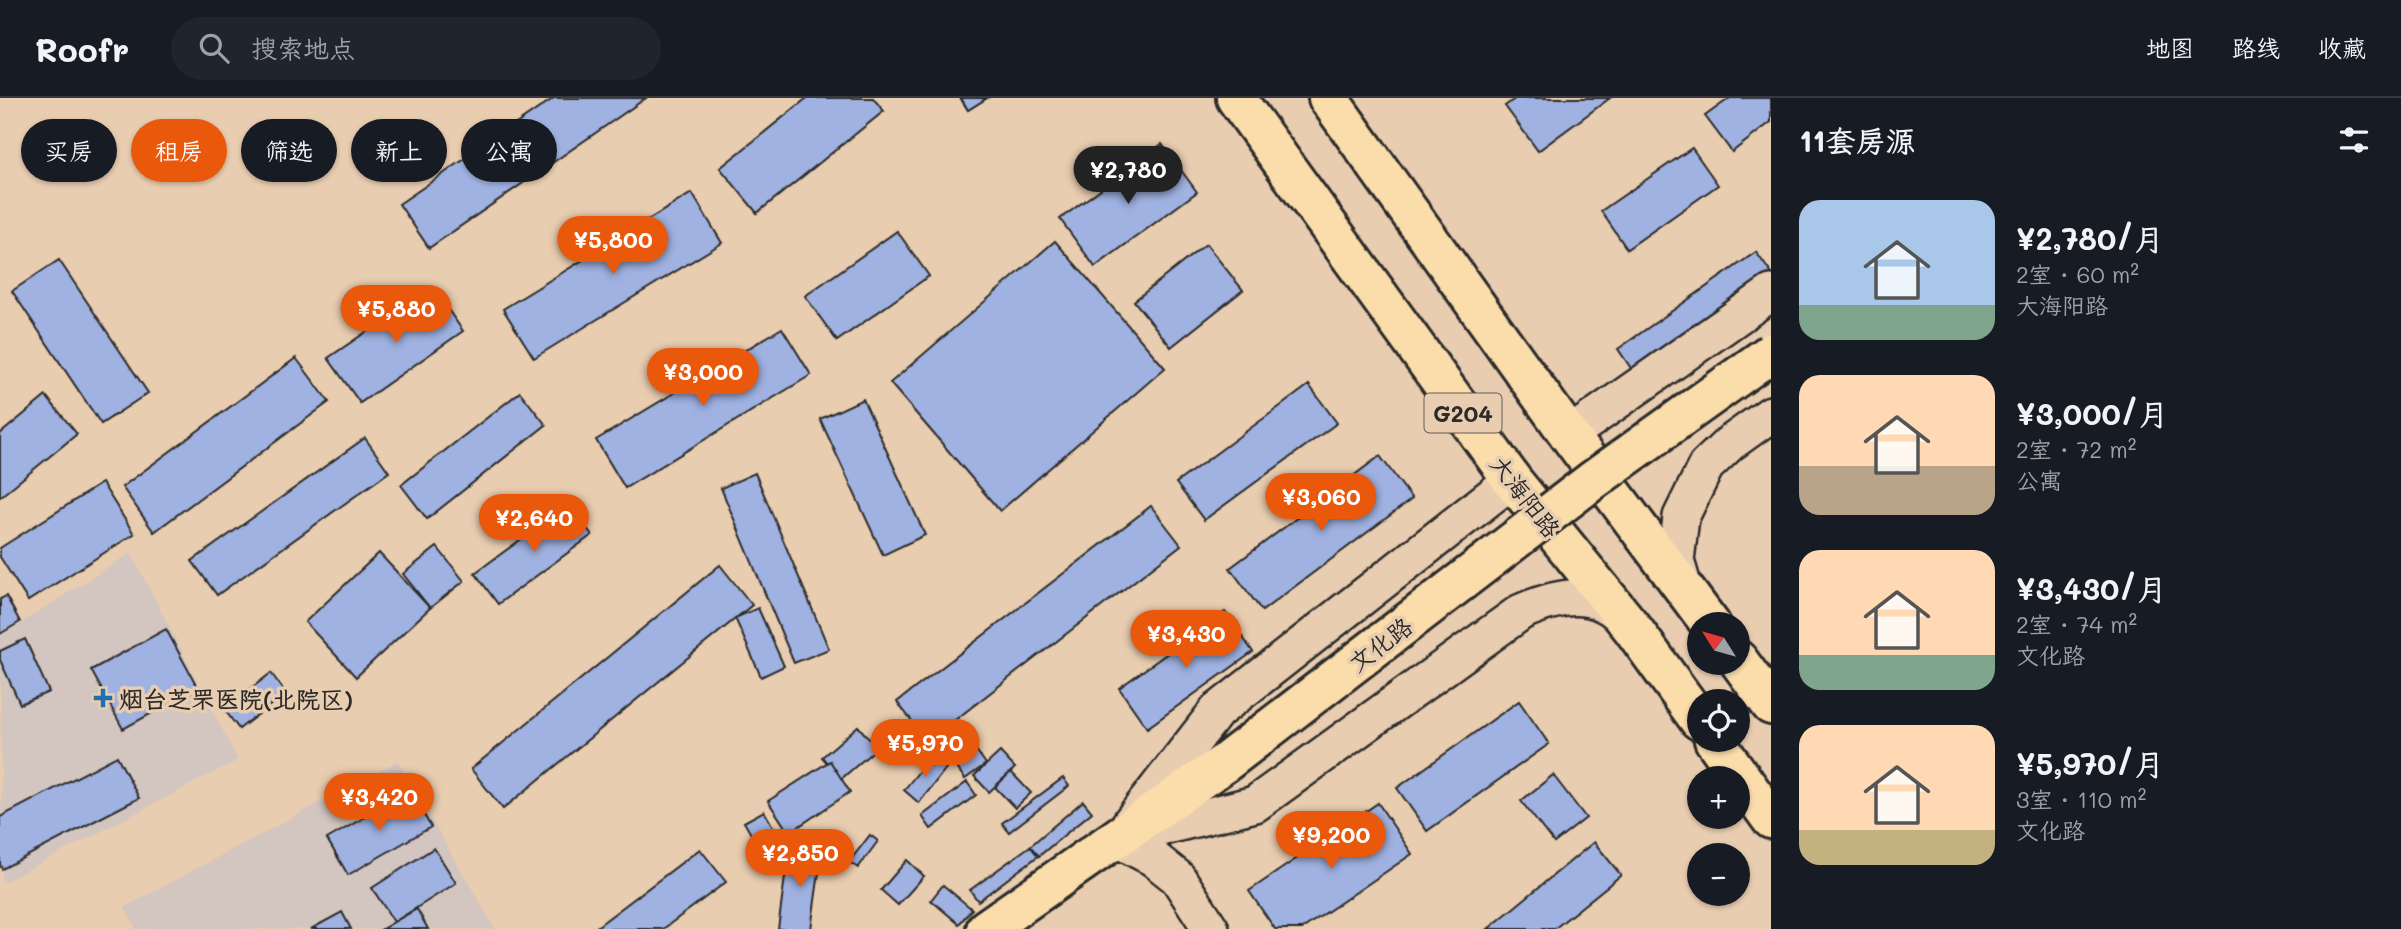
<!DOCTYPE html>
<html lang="zh">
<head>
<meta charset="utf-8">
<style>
	body { margin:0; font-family:Mali,"LXGW WenKai TC",sans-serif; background:#20242c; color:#f1f3f6; height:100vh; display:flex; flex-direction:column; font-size:26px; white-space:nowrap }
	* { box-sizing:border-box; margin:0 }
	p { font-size:23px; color:#9ea1a6 }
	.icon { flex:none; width:38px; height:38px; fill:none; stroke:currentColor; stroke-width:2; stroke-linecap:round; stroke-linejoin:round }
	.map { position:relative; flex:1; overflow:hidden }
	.details { display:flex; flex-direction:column; background:#171b24; width:630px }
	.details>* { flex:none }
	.hud { position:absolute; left:21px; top:21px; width:665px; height:63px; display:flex; gap:14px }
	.needle { width:46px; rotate:307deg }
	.fabs { position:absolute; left:1687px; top:514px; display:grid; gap:14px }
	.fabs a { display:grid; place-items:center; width:63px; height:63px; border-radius:50%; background:#171b24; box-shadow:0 2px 5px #0004; font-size:35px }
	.price { position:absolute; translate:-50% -60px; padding:0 16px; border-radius:24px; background:#ea580c; color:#fff; font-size:23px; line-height:46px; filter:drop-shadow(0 2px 4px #0008) }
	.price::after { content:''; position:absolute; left:50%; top:42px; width:21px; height:16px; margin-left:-10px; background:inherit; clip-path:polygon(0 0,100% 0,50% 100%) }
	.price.selected { background:#222; color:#fff }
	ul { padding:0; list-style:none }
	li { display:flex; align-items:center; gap:21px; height:175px; padding:0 28px }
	li span { display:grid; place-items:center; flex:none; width:196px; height:140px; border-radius:21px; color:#555 }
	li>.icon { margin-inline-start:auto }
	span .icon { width:84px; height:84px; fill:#fffc; stroke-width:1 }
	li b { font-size:30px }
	h2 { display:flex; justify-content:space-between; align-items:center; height:84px; padding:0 28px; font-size:30px }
	.chip { padding:0 24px; border-radius:32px; background:#171b24; box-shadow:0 2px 5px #0004; font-size:24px; line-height:63px }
	.chip.selected { background:#ea580c; color:#fff }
	header { display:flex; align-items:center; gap:42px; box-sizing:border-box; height:98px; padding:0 35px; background:#171b24; border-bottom:2px solid #363941 }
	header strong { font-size:33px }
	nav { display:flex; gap:38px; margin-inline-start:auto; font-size:24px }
	.search { width:490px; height:63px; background:#20242c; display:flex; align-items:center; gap:18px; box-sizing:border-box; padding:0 24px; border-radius:38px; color:#9ea1a6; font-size:26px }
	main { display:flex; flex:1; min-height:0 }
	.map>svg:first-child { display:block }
</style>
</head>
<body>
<header>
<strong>Roofr</strong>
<div class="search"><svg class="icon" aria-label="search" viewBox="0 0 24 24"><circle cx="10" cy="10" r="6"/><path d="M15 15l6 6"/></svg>搜索地点</div>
<nav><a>地图</a><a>路线</a><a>收藏</a></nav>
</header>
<main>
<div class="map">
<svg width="1771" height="831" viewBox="0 0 1771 831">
	<rect width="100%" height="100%" fill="#e9cdb0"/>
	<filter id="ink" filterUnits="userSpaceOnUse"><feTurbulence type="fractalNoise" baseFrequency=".0143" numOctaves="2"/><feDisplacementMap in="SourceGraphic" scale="14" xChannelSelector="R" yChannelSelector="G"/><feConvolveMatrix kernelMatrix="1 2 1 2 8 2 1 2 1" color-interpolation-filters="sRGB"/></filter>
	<g filter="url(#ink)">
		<!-- built -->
		<g fill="#d3c5bf">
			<path d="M131 455 238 662 2 785 0 538Z"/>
			<path d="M398 663 495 831H136L125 809Z"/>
		</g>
		<!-- building -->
		<g fill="#a0b2e1" stroke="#2b2b2b" stroke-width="2">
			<path d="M554 0H646L429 150 399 106Z"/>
			<path d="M807 0H873L884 13 757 115 720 70Z"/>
			<path d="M960 0H987L968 12Z"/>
			<path d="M961 0H987L968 12Z"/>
			<path d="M1516 0H1610L1538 53 1505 8Z"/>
			<path d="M1730 0H1771V24L1732 54 1705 18Z"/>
			<path d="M1162 46 1197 94 1095 169 1060 121Z"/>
			<path d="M1692 50 1718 87 1627 151 1601 113Z"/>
			<path d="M692 95 722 145 534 260 503 211Z"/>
			<path d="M897 133 929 178 837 243 805 198Z"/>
			<path d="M1055 143 1165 270 1000 413 890 285Z"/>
			<path d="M1206 146 1243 192 1171 249 1134 203Z"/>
			<path d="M1756 154 1771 175V186L1637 279 1618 251Z"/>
			<path d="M59 162 148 295 101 326 12 193Z"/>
			<path d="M432 189 463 233 360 305 328 260Z"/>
			<path d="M782 230 811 277 625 390 596 342Z"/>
			<path d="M296 260 329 304 154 434 122 389Z"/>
			<path d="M1309 287 1337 325 1204 422 1176 385Z"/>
			<path d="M520 294 546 327 427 421 401 387Z"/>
			<path d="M46 298 77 336 0 399V336Z"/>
			<path d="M863 301 925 437 883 457 820 321Z"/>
			<path d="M365 340 389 374 217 497 192 463Z"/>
			<path d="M1380 358 1412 401 1262 513 1230 470Z"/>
			<path d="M755 375 829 551 794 565 721 390Z"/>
			<path d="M102 385 134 436 28 503 0 459V450Z"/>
			<path d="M569 406 592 437 498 506 475 475Z"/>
			<path d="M1151 408 1181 447 928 643 897 604Z"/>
			<path d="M437 449 464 483 430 510 403 476Z"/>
			<path d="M379 455 430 510 356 579 305 524Z"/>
			<path d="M720 467 752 507 503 711 471 671Z"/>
			<path d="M6 498 20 524 0 536V501Z"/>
			<path d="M758 510 784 568 761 579 735 520Z"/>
			<path d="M1225 514 1253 554 1147 630 1119 590Z"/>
			<path d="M166 531 198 590 123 631 91 572Z"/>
			<path d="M25 541 49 594 20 606 0 562V553Z"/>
			<path d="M271 575 286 595 239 631 224 611Z"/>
			<path d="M1519 603 1549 646 1427 733 1397 690Z"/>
			<path d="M858 628 877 650 841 681 822 659Z"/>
			<path d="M969 642 986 666 965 681 948 657Z"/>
			<path d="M1000 654 1015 670 989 694 974 678Z"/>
			<path d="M932 657 947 669 919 705 904 692Z"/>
			<path d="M117 658 139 700 2 771 0 767V719Z"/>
			<path d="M830 663 850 694 789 735 768 703Z"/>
			<path d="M1011 674 1031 695 1015 710 995 689Z"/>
			<path d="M1553 677 1586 720 1554 745 1521 703Z"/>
			<path d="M1063 680 1069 688 1009 734 1002 725Z"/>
			<path d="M967 684 976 697 931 731 922 718Z"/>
			<path d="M410 693 431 729 348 777 327 741Z"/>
			<path d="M1083 703 1092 714 1039 758 1030 748Z"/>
			<path d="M1378 705 1412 756 1302 831H1275L1249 793Z"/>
			<path d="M764 713 783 746 763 757 744 724Z"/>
			<path d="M870 737 878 743 858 770 849 764Z"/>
			<path d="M1594 744 1621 777 1554 831H1488Z"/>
			<path d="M1030 748 1038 758 978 803 970 792Z"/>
			<path d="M789 749 822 753 811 831H778Z"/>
			<path d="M434 750 456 785 394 824 372 790Z"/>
			<path d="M700 751 726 784 663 831H594Z"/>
			<path d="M907 762 924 778 898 807 881 792Z"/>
			<path d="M943 787 972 811 959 826 931 802Z"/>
			<path d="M417 811 428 831H382L394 824Z"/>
			<path d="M342 814 351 831H311Z"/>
		</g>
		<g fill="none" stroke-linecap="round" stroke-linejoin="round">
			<!-- minor casing -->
			<g stroke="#2b2b2b" stroke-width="40">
				<g id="minor">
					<path d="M1569 337 1771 195"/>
					<path d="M1684 490 1676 463 1681 419 1706 368 1729 346 1771 316"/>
					<path d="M1130 725 1217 613 1512 382"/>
					<path d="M1123 739 1255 706 1521 514C1558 498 1594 489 1625 522"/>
					<path d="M1117 741 1153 760 1178 780 1211 831"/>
				</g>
			</g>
			<!-- major casing -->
			<g stroke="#2b2b2b" stroke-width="44">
				<path id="major" d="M986 831 1226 664"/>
			</g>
			<!-- highway casing -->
			<g stroke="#2b2b2b" stroke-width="44">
				<g id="highway">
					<path d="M1236 0 1512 382 1633 531 1699 622"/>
					<path d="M1328 0 1569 337 1711 527"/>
					<path d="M1738 562 1771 607"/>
					<path d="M1714 642 1771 721"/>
				</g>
			</g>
			<!-- minor -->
			<use href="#minor" stroke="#e9cdb0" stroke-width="35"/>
			<!-- major -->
			<use href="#major" stroke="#fbddab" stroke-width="38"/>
			<!-- highway -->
			<use href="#highway" stroke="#fbddab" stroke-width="38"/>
			<!-- major-bridge casing -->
			<g stroke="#2b2b2b" stroke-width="44" stroke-linecap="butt">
				<path id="major-bridge" d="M1226 664 1592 383 1771 255"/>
			</g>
			<!-- major-bridge -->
			<use href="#major-bridge" stroke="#fbddab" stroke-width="38"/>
		</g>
	</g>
	<!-- markers -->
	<path fill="#1f6fb2" stroke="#e9cdb0" stroke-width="2.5" d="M99.5 589.5h7v7h7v7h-7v7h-7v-7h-7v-7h7z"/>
	<g text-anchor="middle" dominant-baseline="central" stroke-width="7" stroke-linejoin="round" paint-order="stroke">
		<!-- shield labels -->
		<rect fill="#e9cdb0" stroke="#645c53" stroke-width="2" x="1424.5" y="295.5" width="77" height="39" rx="5"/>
		<g font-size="23" font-weight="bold" fill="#2b2b2b">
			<text x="1463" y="315">G204</text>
		</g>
		<!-- street labels -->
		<g font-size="24" fill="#2b2b2b" stroke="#e9cdb0">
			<text transform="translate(1526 398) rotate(52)">大海阳路</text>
			<text transform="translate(1380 546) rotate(-37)">文化路</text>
		</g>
		<!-- poi labels -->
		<g font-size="24" font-weight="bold" fill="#2b2b2b" stroke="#e9cdb0" text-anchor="start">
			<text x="119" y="600">烟台芝罘医院(北院区)</text>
		</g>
	</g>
</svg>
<div class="fabs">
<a><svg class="needle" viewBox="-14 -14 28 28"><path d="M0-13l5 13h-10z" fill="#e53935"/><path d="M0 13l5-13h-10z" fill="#9ea1a6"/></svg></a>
<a><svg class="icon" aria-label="locate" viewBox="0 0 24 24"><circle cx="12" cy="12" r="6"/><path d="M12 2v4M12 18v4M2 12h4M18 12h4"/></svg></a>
<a>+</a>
<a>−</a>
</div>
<b class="price selected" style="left:1128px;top:108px">¥2,780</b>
<b class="price" style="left:613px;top:178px">¥5,800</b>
<b class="price" style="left:396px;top:247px">¥5,880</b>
<b class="price" style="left:703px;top:310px">¥3,000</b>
<b class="price" style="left:1321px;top:435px">¥3,060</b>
<b class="price" style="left:534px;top:456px">¥2,640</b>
<b class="price" style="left:1186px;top:572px">¥3,430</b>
<b class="price" style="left:925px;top:681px">¥5,970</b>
<b class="price" style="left:379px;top:735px">¥3,420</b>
<b class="price" style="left:1331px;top:773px">¥9,200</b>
<b class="price" style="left:800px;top:791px">¥2,850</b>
<div class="hud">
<a class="chip">买房</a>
<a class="chip selected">租房</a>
<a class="chip">筛选</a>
<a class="chip">新上</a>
<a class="chip">公寓</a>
</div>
</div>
<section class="details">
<h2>11套房源<svg class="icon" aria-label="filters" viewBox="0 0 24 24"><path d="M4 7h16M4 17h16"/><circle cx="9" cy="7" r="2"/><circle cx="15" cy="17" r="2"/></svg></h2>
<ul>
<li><span style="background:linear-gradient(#a9c7e8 75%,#7fa58c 0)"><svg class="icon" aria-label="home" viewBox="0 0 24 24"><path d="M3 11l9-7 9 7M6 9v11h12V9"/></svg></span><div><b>¥2,780/月</b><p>2室 · 60 m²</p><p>大海阳路</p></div></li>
<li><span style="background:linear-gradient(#ffd9b3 65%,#b9a48a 0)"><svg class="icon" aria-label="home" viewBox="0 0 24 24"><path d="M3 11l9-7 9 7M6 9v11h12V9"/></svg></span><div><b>¥3,000/月</b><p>2室 · 72 m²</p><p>公寓</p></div></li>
<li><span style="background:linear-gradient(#ffd9b3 75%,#7fa58c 0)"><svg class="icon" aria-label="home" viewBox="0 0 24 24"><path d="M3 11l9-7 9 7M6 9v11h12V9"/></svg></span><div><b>¥3,430/月</b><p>2室 · 74 m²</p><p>文化路</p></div></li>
<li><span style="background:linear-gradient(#ffd9b3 75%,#c2b280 0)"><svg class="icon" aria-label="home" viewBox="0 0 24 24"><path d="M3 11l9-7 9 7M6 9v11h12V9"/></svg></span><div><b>¥5,970/月</b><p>3室 · 110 m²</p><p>文化路</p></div></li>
</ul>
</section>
</main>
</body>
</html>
